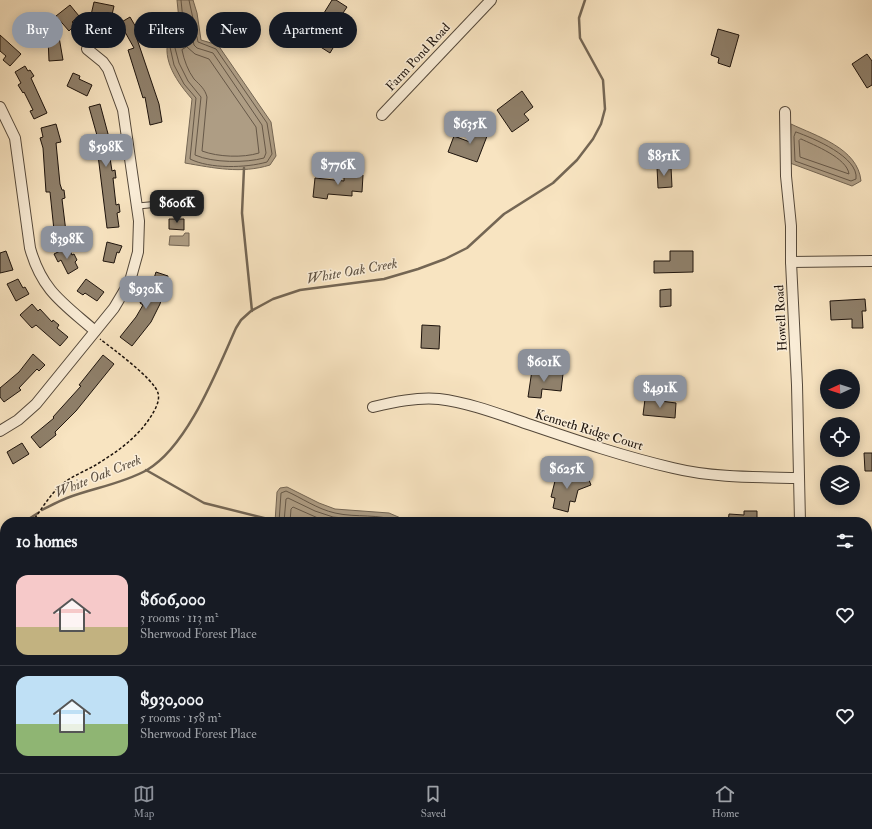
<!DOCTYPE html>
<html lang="en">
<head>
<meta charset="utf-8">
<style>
	body { margin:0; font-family:"IM FELL Double Pica",serif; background:#20242c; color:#f1f3f6; height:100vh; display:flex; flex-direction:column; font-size:15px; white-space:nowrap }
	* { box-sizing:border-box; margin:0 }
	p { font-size:13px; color:#9ea1a6 }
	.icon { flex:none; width:22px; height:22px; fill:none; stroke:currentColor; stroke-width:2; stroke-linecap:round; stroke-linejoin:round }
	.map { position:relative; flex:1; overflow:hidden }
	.panel { position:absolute; left:0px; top:517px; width:872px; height:256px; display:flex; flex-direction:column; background:#171b24; border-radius:16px 16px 0 0; box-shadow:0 2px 10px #0003 }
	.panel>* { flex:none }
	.banner { position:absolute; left:12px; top:12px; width:400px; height:36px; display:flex; gap:8px }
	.needle { width:26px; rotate:267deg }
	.controls { position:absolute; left:820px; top:369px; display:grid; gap:8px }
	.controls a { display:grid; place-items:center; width:40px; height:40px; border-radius:50%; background:#171b24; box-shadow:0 2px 10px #0003; font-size:20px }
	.price { position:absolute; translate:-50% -34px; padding:0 9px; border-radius:8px; background:#8c9099; color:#fff; font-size:13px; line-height:26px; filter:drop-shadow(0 1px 2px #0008) }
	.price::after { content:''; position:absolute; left:50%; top:24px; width:12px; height:9px; margin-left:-6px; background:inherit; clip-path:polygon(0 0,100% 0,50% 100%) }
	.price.active { background:#222; color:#fff }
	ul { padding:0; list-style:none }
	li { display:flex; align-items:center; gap:12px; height:100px; padding:0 16px }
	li+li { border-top:1px solid #363941 }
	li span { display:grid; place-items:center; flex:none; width:112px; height:80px; border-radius:12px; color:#555 }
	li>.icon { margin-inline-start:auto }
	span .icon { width:48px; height:48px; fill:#fffc; stroke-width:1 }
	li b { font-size:17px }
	h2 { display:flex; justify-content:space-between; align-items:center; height:48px; padding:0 16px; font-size:17px }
	.chip { padding:0 14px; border-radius:18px; background:#171b24; box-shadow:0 2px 10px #0003; font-size:14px; line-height:36px }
	.chip.active { background:#8c9099; color:#fff }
	.tabs { display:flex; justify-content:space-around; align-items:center; height:56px; border-top:1px solid #363941; background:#171b24; font-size:11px; color:#9ea1a6 }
	.tabs a { display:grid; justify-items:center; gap:2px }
	.tabs .active { color:#8c9099 }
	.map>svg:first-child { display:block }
</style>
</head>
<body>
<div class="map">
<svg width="872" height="773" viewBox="0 0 872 773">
	<rect width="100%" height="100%" fill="#f8e4c1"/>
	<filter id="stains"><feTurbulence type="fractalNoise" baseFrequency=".005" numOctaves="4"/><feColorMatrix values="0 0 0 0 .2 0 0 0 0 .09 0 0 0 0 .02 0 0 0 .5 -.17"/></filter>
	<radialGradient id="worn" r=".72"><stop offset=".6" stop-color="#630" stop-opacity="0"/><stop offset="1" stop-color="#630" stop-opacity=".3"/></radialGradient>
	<!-- water -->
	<g fill="#ae9d84" stroke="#746654">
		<path d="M177 0H193L197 13 201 40 218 45 271 122 276 156 270 165C241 174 214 168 185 163L192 99C178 83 161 60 169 38L177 35 175 22 179 20Z"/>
		<path d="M791 124C816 136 858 148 861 181L852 186 790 163Z"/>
		<path d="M185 233H189V246L169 245 170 236H183Z"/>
		<path d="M287 487 319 503 335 509 389 513 410 522H275L277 492 280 488Z"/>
	</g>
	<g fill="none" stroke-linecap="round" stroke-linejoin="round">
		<!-- shore -->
		<g stroke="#665848" stroke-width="1">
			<path d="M181 0 183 20 180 25V35L172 41 170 47 174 65 184 84 196 98 190 159C210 169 246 168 267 162L272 154 267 123 216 49 198 42 189 0"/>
			<path d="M187 24 190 25 194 45 197 48 213 53 262 125 266 153 264 158C246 163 213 163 195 155L201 97 188 81 179 63 175 48 185 38V27Z"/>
			<path d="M187 47 195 54 209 59 256 127 259 153C243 158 218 157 202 151L207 97C205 89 200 85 194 79 188 71 184 60 182 50Z"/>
			<path d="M796 132C813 138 859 157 856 179L851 181 795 161 794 137Z"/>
			<path d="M801 139C814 145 847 158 849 174L800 157 799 141Z"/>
			<path d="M279 522 281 493 286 491C302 498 317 509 335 513 356 518 379 513 400 522"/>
			<path d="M284 522 286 499 288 498 315 511 333 517 384 522"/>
			<path d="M290 522 291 509 293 507 327 522"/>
		</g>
		<!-- stream -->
		<g stroke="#746654" stroke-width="2.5">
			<path d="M244 168 242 213 252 311"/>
			<path d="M146 470 204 503 280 522"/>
			<path d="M42 510C50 506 59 501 67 498 93 488 122 484 147 470 188 446 217 370 236 328L241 320 251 311 273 299 300 290 384 279 418 269 445 259 467 248 504 214 553 183 577 160 593 139 601 124 605 109 603 80 580 38 579 18 585 0"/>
			<path d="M24 522 38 513"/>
			<path d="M0 535 5 532"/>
			<path d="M867 743 872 738"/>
			<path d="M836 773 841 768"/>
		</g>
	</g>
	<!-- building -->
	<g fill="#8f806b" stroke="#1e140d">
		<path d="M332 0H336L347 7 333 28 342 33 330 53 308 39Z"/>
		<path d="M94 2 114 6 111 19 91 15Z"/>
		<path d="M70 5 79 16 72 22 75 25 69 31 56 16Z"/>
		<path d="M130 17 140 34 136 36 159 104 162 122 150 125 145 97 143 98 128 50 134 48 120 23Z"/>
		<path d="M718 29 739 35 730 67 718 63 719 58 711 55Z"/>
		<path d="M0 35 21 54 10 66 3 60 6 56 0 51Z"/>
		<path d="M59 37 63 60 49 61 48 38Z"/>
		<path d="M867 54 872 61V85L867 88 852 64Z"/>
		<path d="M25 66 28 71 30 70 34 76 31 78 47 113 34 119 30 111 33 110 24 92 23 93 18 85 21 83 15 72Z"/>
		<path d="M73 73 80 76 79 79 92 85 87 96 67 86Z"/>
		<path d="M522 91 533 107 524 114 529 120 512 132 497 110Z"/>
		<path d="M100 104 111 145H108L112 171 115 170 116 178H113L116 205 119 204 120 212 117 213 119 227 107 228 96 139H98L89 107Z"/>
		<path d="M56 124 61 142 56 143 60 184 62 190H64L65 198 62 199 66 232H64H66L67 238 55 240 50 192H46L43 148 40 138 43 137 41 128Z"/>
		<path d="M476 126 489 131 477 162 448 152 454 136 470 142Z"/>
		<path d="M657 167H671L672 187 658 188Z"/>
		<path d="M344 173 363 175 362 192 352 191V196L328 194 327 199 313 197 315 178 344 181Z"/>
		<path d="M169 219H184V230L169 229Z"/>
		<path d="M107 242 122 246 119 253 117 252 114 263 103 261Z"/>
		<path d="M68 247 72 255 74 254 77 260 75 262 78 268 68 274 61 260 58 262 54 254Z"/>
		<path d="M6 251 13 270 0 273V253Z"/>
		<path d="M670 251H693V272L654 273V261H670Z"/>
		<path d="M156 272 168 276 160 304 151 322 132 346 120 337 136 317 143 305 140 303 144 295 148 297Z"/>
		<path d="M18 279 23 288 25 287 29 294 16 301 7 284Z"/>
		<path d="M86 279 104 292 97 301 85 293 83 295 77 291Z"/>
		<path d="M671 289V306L660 307V290Z"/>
		<path d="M865 299 866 311H862L863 328H852V319L831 320 830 301Z"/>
		<path d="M32 304 38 311 40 309 52 322 53 320 59 325 57 328 68 337 60 346 36 325 32 328 20 315Z"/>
		<path d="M422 325 440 326 439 349 421 348Z"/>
		<path d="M33 354 45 365 39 371 37 369 19 388 21 390 4 402 0 397V388L19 372Z"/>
		<path d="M103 355 114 364 76 411 55 432 56 435 40 448 31 437 54 418 53 417 81 386 79 385Z"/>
		<path d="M532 370 563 374 561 391 542 389 541 398 528 397Z"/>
		<path d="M645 399 676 403 675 418 643 415Z"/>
		<path d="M22 443 29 454 13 464 7 452Z"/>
		<path d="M864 453H872V471H865Z"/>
		<path d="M557 473 572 477 574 480 587 475 591 485 578 490 575 502 570 501 568 512 553 508 555 498 551 497Z"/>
		<path d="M744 511H757V522H728L729 514 744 515Z"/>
	</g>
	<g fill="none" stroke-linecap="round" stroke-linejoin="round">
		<!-- service casing -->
		<g stroke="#54483a" stroke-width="7">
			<path id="service" d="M138 206 159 204 194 206"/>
		</g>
		<!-- minor casing -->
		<g stroke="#54483a" stroke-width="12">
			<g id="minor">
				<path d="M0 107 15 138 30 248C42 291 63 303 95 331"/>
				<path d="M785 112 786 176 791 226V262L797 385 800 522"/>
				<path d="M382 115 491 0"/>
				<path d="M791 262 872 261"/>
				<path d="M373 407C394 402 417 397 439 399 471 403 501 415 531 425 578 441 625 457 673 468 714 478 757 477 799 478"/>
				<path d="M0 431 18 420 36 404 114 308 130 281 138 252 139 221 123 110 108 69 103 62 87 49"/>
				<path d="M0 648 5 646"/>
				<path d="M180 768V773"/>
			</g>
		</g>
		<!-- tertiary casing -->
		<g stroke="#54483a" stroke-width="14">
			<g id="tertiary">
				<path d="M867 757 872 758"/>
				<path d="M467 773 482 768"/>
			</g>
		</g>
		<!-- path -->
		<g stroke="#1e140d" stroke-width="1.5" stroke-dasharray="3 2" stroke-linecap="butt">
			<path d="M32 522C41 510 49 496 60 486 70 477 83 472 94 466 117 452 139 437 153 413 156 408 160 400 158 393 154 379 113 349 100 339"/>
			<path d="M0 550 5 547"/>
		</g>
		<!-- service -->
		<use href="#service" stroke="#faedd7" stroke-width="5"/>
		<!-- minor -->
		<use href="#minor" stroke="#faedd7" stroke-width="10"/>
		<!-- tertiary -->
		<use href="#tertiary" stroke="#faedd7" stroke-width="12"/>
	</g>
	<g text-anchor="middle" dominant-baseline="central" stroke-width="3" stroke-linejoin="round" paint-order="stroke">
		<!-- street labels -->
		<g font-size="13" fill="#1e140d" stroke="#faedd7">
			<text transform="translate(418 57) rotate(-47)">Farm Pond Road</text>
			<text transform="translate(781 318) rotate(-93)">Howell Road</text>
			<text transform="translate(589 430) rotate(17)">Kenneth Ridge Court</text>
		</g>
		<!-- water labels -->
		<g font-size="14" font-style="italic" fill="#5f5243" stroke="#faedd7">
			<text transform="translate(352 271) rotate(-10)">White Oak Creek</text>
			<text transform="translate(98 476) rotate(-22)">White Oak Creek</text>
		</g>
	</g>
	<rect width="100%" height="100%" filter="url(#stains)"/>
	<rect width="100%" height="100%" fill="url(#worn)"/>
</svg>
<div class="controls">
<a><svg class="needle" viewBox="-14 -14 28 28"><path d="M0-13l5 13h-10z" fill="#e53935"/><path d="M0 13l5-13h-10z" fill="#9ea1a6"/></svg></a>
<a><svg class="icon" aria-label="locate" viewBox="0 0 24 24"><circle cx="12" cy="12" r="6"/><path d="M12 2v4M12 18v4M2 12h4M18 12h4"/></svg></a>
<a><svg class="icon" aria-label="layers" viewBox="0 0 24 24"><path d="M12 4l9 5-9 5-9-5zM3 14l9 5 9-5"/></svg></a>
</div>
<b class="price" style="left:470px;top:145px">$635K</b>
<b class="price" style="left:106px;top:168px">$598K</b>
<b class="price" style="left:664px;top:177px">$851K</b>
<b class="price" style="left:338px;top:186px">$776K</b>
<b class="price active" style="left:177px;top:224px">$606K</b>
<b class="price" style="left:67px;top:260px">$398K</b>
<b class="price" style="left:146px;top:310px">$930K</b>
<b class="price" style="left:544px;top:383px">$601K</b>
<b class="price" style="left:660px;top:409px">$491K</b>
<b class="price" style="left:567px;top:490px">$625K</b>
<div class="banner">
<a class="chip active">Buy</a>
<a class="chip">Rent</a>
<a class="chip">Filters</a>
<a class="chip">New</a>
<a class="chip">Apartment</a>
</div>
<section class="panel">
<h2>10 homes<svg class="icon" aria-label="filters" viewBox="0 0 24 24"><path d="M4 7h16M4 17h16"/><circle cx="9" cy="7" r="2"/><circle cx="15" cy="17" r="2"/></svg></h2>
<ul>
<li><span style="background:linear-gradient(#f6c9c9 65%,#c2b280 0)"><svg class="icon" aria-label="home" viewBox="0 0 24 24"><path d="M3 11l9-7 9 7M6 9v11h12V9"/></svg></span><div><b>$606,000</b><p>3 rooms · 113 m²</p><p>Sherwood Forest Place</p></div><svg class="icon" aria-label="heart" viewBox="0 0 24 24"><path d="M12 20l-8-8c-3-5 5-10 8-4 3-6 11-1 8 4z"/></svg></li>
<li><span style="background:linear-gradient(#bfe0f5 60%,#8fb573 0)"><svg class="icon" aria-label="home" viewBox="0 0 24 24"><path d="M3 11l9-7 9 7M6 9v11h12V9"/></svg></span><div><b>$930,000</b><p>5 rooms · 158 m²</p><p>Sherwood Forest Place</p></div><svg class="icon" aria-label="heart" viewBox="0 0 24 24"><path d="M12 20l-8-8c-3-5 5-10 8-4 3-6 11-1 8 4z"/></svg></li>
</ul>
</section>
</div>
<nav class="tabs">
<a class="active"><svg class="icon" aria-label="map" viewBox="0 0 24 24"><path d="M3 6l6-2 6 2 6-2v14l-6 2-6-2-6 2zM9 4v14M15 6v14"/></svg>Map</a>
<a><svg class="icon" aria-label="saved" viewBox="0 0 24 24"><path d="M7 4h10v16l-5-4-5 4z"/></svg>Saved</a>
<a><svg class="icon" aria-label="home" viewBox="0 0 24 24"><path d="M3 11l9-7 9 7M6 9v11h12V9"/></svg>Home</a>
</nav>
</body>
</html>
